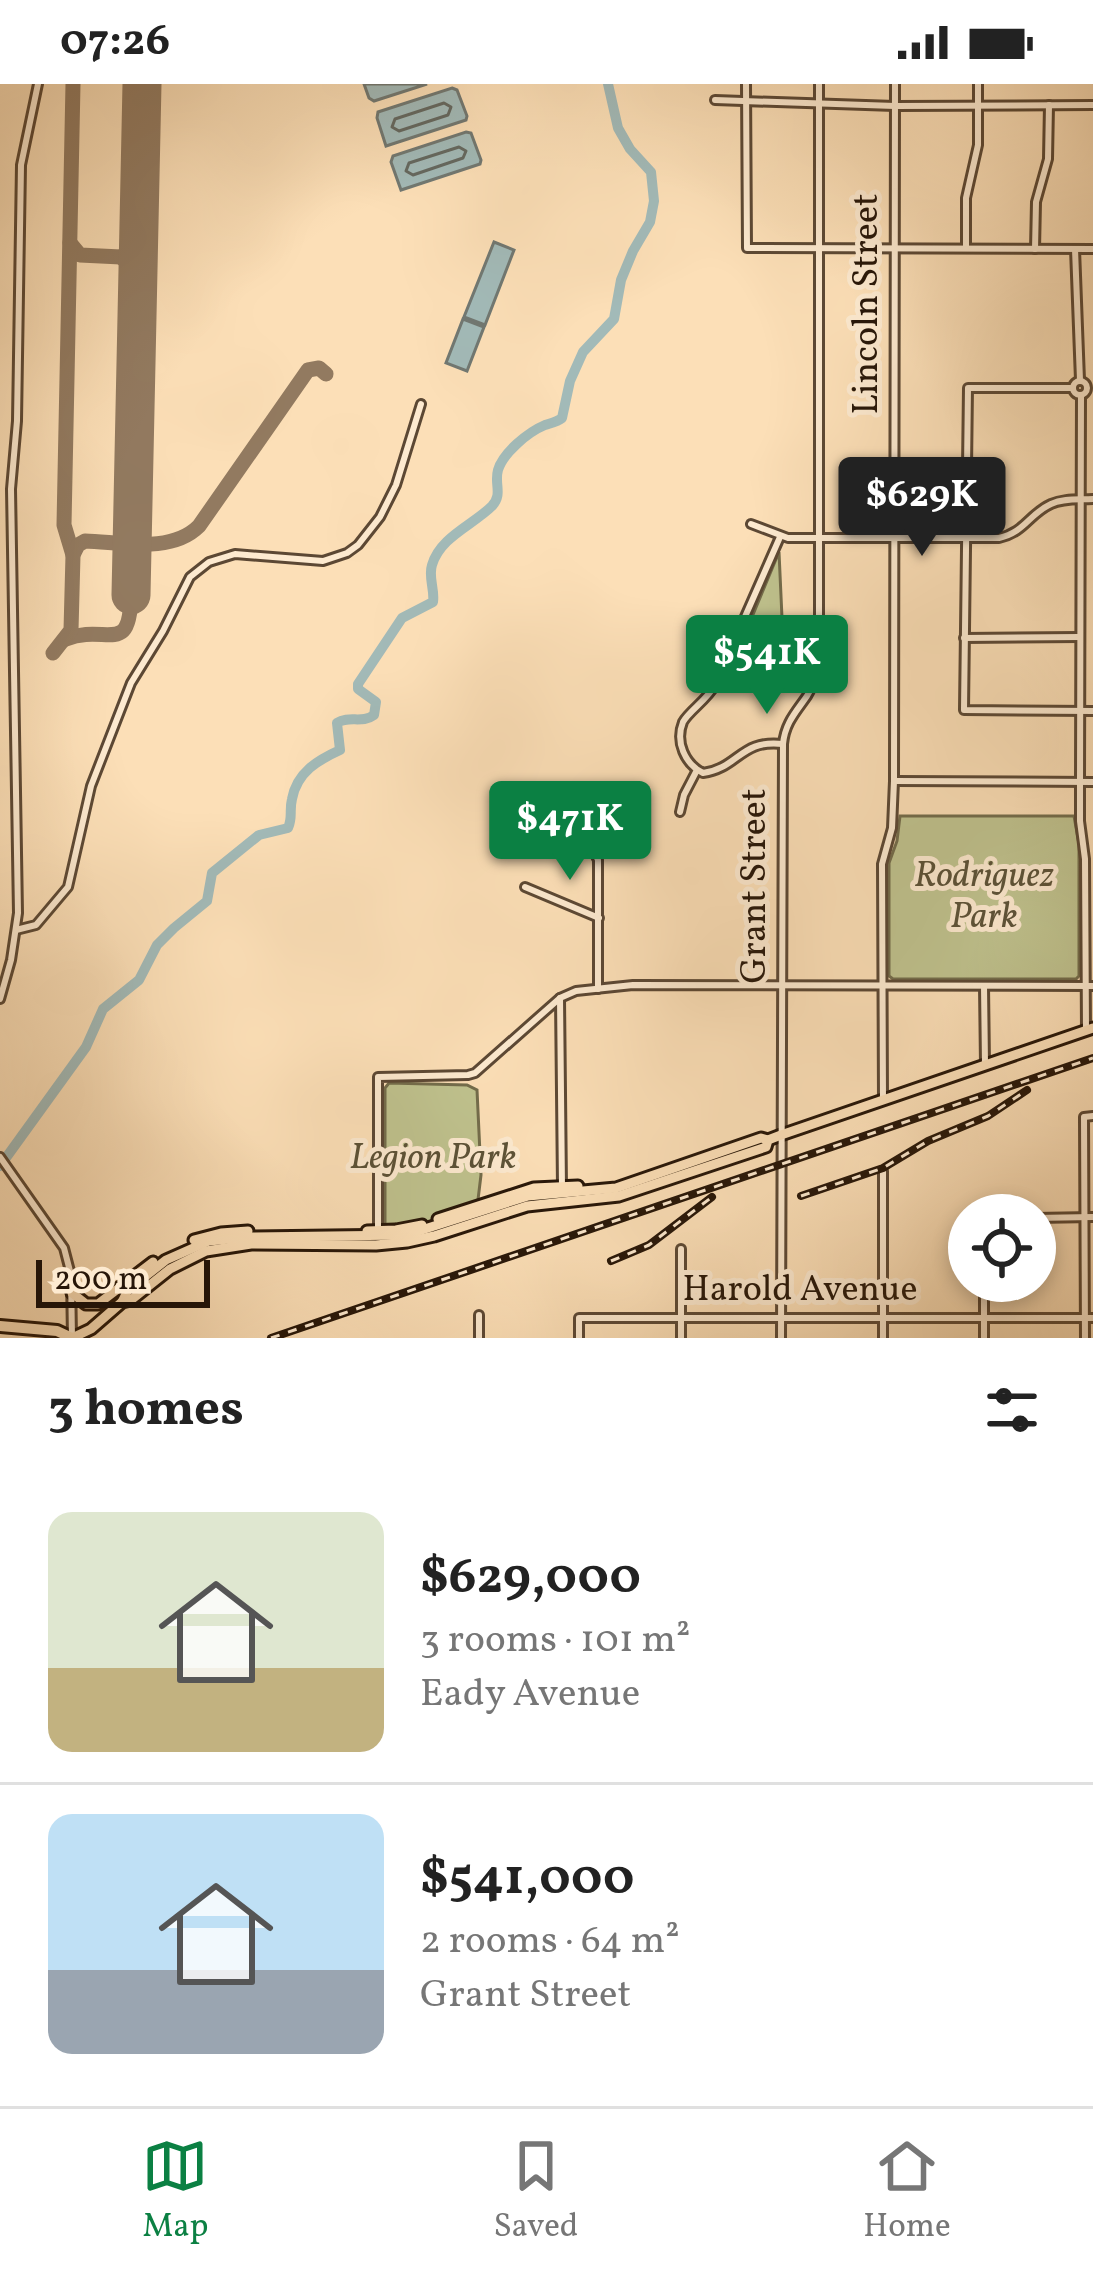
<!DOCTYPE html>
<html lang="en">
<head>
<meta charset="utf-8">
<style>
	body { margin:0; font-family:Vollkorn,serif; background:#f6f6f6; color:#222; height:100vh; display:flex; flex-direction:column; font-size:45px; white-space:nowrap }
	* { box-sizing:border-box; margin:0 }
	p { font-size:39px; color:#767676 }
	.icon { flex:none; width:66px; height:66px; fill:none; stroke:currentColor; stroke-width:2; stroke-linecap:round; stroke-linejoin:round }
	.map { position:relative; height:1254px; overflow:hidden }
	.sheet { display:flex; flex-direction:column; background:#fff; flex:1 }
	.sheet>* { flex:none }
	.buttons { position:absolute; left:948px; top:1110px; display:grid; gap:24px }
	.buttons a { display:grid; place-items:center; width:108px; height:108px; border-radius:50%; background:#fff; box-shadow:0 6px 18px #0003; font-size:60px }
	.scale { position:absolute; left:36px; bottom:30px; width:174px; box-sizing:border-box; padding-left:12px; border:6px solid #271608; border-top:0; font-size:33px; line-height:42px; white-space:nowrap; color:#271608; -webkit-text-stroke:9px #fdead0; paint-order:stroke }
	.price { position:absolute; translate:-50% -102px; padding:0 27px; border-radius:12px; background:#0b8043; color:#fff; font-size:39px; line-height:78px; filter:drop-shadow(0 3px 6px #0008) }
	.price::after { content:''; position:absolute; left:50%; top:72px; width:36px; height:27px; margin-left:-18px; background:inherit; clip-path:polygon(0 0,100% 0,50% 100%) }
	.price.selected { background:#222; color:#fff }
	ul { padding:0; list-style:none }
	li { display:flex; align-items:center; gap:36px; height:300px; padding:0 48px }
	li+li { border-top:3px solid #e0e0e0 }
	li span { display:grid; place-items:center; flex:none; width:336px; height:240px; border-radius:24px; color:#555 }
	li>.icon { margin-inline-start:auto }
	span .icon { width:144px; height:144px; fill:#fffc; stroke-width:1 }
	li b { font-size:51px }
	h2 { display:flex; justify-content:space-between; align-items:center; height:144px; padding:0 48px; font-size:51px }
	.status { display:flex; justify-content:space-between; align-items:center; height:84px; padding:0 60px; background:#fff; direction:ltr }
	.status svg { height:33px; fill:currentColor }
	.dock { display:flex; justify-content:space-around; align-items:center; height:168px; border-top:3px solid #e0e0e0; background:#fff; font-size:33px; color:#767676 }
	.dock a { display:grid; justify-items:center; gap:6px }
	.dock .selected { color:#0b8043 }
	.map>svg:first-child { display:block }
</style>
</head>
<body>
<div class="status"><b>07:26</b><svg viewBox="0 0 49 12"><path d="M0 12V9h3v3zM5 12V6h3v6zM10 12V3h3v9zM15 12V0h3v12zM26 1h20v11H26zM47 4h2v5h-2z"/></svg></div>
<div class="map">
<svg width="1093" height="1254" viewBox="0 0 1093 1254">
	<rect width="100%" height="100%" fill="#fcdfb7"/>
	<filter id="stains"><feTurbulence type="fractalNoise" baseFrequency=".00167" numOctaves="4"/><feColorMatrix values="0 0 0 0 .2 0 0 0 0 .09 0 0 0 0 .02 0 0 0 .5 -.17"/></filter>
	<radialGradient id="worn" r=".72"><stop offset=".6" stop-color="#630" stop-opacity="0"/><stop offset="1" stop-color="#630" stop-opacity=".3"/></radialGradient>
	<!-- green -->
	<g fill="#bfc28e" stroke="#736c4b" stroke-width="3">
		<path d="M779 468 783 556 779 563 747 545Z"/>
		<path d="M900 732H1074L1079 760V892L1076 895H893L889 892V779L897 757Z"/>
		<path d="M389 999 467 1001 477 1006 481 1091 477 1124 423 1144 385 1145V1004Z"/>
	</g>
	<!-- water -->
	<g fill="#a2bab8" stroke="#717872" stroke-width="3">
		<path d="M364 0H427L374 17 369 14Z"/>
		<path d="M452 4 457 6 467 32 466 36 386 62 377 34 378 28Z"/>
		<path d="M466 48 471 49 481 76 480 80 401 106 391 78 393 72Z"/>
		<path d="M494 158 514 166 485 241 464 233Z"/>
		<path d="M463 235 484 243 467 287 446 279Z"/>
	</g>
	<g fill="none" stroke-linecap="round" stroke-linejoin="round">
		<!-- shore -->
		<g stroke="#646860" stroke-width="3">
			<path d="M444 19 451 23 448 31 399 47 392 43 395 35Z"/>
			<path d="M459 63 466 67 463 74 413 91 406 87 409 79Z"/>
		</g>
		<!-- river -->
		<path stroke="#a2bab8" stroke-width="10" d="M0 1082 86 963 103 925 139 896 157 861 174 844 207 817 212 789 259 751 288 744C293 733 289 727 292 715 297 688 318 676 340 666L337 639C349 631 362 640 374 631L376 618 358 605V600L402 534 433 518C435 506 428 493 432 481 440 453 473 441 492 422 503 410 494 400 498 386 503 369 528 348 545 341 551 339 557 338 562 334L570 297 583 268 614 235 621 196 633 167 650 138 654 117 651 88 630 65 618 44 608 0"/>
		<!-- taxiway -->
		<g stroke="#927a60" stroke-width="15">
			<path d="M70 159 80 171 121 173 136 161 139 142"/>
			<path d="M121 173 135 186 138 200"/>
			<path d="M73 471 64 441 73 0"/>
			<path d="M66 555C107 539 130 574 131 511"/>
			<path d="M53 569 71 546 73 471 78 461 85 457C121 458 171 470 199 442L308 286 319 284 326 290"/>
		</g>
		<!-- runway -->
		<path stroke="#927a60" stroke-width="39" d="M131 511 142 0"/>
		<!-- minor casing -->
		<g stroke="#5c4834" stroke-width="12">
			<g id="minor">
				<path d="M746 0 747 164 1093 165"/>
				<path d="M715 16 895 22 1093 21"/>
				<path d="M966 164V114L978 61V0"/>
				<path d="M1035 165 1036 118 1048 75 1049 21"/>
				<path d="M1075 165 1080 296"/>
				<circle cx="1080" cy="304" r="7"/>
				<path d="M1073 304H968L964 626 1093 627"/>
				<path d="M1081 311 1080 698V737L1085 775 1086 947"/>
				<path d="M751 440 788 454H999C1025 448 1029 430 1051 420 1064 414 1079 416 1093 415"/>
				<path d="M780 453 715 601C707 616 689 627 683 638 675 658 685 680 703 689 739 684 740 655 783 660"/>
				<path d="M964 554 1080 553"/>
				<path d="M894 697 1093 698"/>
				<path d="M680 728 684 711 697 686"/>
				<path d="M586 752 598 776V905"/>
				<path d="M525 803 599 834"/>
				<path d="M16 846 36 841 68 803 91 702 131 599 163 547 190 493 209 478 235 470 323 477 347 469 358 461 380 433 396 401 421 320"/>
				<path d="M984 902 985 980"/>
				<path d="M560 914 562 1103"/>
				<path d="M0 915 11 876 18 829 11 405 17 337 21 81 38 0"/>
				<path d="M883 1015 882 780 892 744 894 697 895 0"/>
				<path d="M0 1073 64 1164 71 1191 72 1254"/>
				<path d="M1035 1134 1093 1133"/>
				<path d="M378 1147V993L468 991 475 989 560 914 576 907 633 901 1093 902"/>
				<path d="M479 1254V1231"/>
				<path d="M579 1254V1234H1093"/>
				<path d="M681 1254V1165"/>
				<path d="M781 1254 783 660C785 639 796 628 807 612 815 599 817 585 819 570V0"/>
				<path d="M883 1254V1087"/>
				<path d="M984 1254V1197"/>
				<path d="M1085 1254 1084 1033 1093 1032"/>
			</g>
		</g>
		<!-- major casing -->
		<g stroke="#271608" stroke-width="15">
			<g id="major">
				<path d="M438 1135 534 1104 578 1102"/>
				<path d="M367 1147 396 1146 422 1141"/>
				<path d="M194 1156 221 1149 248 1147"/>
				<path d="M72 1209 86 1220H98L153 1178"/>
				<path d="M122 1218 128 1206 166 1176 209 1157 249 1153 406 1151 528 1112 616 1104 761 1054 768 1056"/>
				<path d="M72 1254 91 1245 122 1218 131 1216 170 1185 206 1167 251 1160 376 1161 407 1158 434 1152 527 1122 619 1112 766 1063 768 1056 781 1051 1093 944"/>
			</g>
		</g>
		<!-- highway casing -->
		<g stroke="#271608" stroke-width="16">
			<path id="highway" d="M0 1242 57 1247 72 1254"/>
		</g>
		<!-- minor -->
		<use href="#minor" stroke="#fdead0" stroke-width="6"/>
		<!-- major -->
		<use href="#major" stroke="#fcdfb7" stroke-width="9"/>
		<!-- highway -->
		<use href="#highway" stroke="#fcdfb7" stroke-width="10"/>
		<!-- rail casing -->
		<g stroke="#271608" stroke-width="8">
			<g id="rail">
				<path d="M801 1112 883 1084 928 1057 988 1032 1027 1006"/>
				<path d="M611 1177 649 1161 712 1113"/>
				<path d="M271 1254 1093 974"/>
			</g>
		</g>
		<!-- rail -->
		<use href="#rail" stroke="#fdead0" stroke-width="3" stroke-dasharray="9" stroke-linecap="butt"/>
	</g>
	<g text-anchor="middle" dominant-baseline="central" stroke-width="10" stroke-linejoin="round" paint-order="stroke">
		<!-- street labels -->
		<g font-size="36" fill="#271608" stroke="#fdead0">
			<text transform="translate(868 220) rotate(-90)">Lincoln Street</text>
			<text transform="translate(756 802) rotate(-90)">Grant Street</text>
			<text x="800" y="1207">Harold Avenue</text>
		</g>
		<!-- park labels -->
		<g font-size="36" font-style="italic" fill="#5c5237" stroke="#fdead0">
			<text x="984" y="793">Rodriguez<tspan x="984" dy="41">Park</tspan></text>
			<text x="433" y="1075">Legion Park</text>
		</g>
	</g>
	<rect width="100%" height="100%" filter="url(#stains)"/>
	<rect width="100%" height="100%" fill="url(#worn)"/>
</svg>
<div class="buttons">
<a><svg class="icon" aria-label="locate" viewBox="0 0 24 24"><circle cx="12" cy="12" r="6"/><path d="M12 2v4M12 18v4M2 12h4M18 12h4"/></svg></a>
</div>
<div class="scale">200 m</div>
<b class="price selected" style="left:922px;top:475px">$629K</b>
<b class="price" style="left:767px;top:633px">$541K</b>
<b class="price" style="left:570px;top:799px">$471K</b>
</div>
<section class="sheet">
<h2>3 homes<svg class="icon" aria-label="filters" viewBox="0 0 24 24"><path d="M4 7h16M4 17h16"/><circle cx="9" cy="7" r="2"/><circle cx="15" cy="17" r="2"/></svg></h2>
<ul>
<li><span style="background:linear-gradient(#dfe7d0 65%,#c2b280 0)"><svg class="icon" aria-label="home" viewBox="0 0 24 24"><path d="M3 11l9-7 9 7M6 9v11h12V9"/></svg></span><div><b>$629,000</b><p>3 rooms · 101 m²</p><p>Eady Avenue</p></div></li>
<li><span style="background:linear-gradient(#bfe0f5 65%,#9aa5b1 0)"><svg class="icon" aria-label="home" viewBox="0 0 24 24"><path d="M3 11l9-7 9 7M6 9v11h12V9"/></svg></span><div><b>$541,000</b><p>2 rooms · 64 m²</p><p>Grant Street</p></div></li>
</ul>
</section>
<nav class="dock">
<a class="selected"><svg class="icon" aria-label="map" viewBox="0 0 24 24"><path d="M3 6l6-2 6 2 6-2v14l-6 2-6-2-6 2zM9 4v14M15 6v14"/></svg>Map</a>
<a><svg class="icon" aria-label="saved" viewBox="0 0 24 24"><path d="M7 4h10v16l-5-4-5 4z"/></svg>Saved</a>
<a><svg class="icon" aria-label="home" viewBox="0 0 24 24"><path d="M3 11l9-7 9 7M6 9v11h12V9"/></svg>Home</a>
</nav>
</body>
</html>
